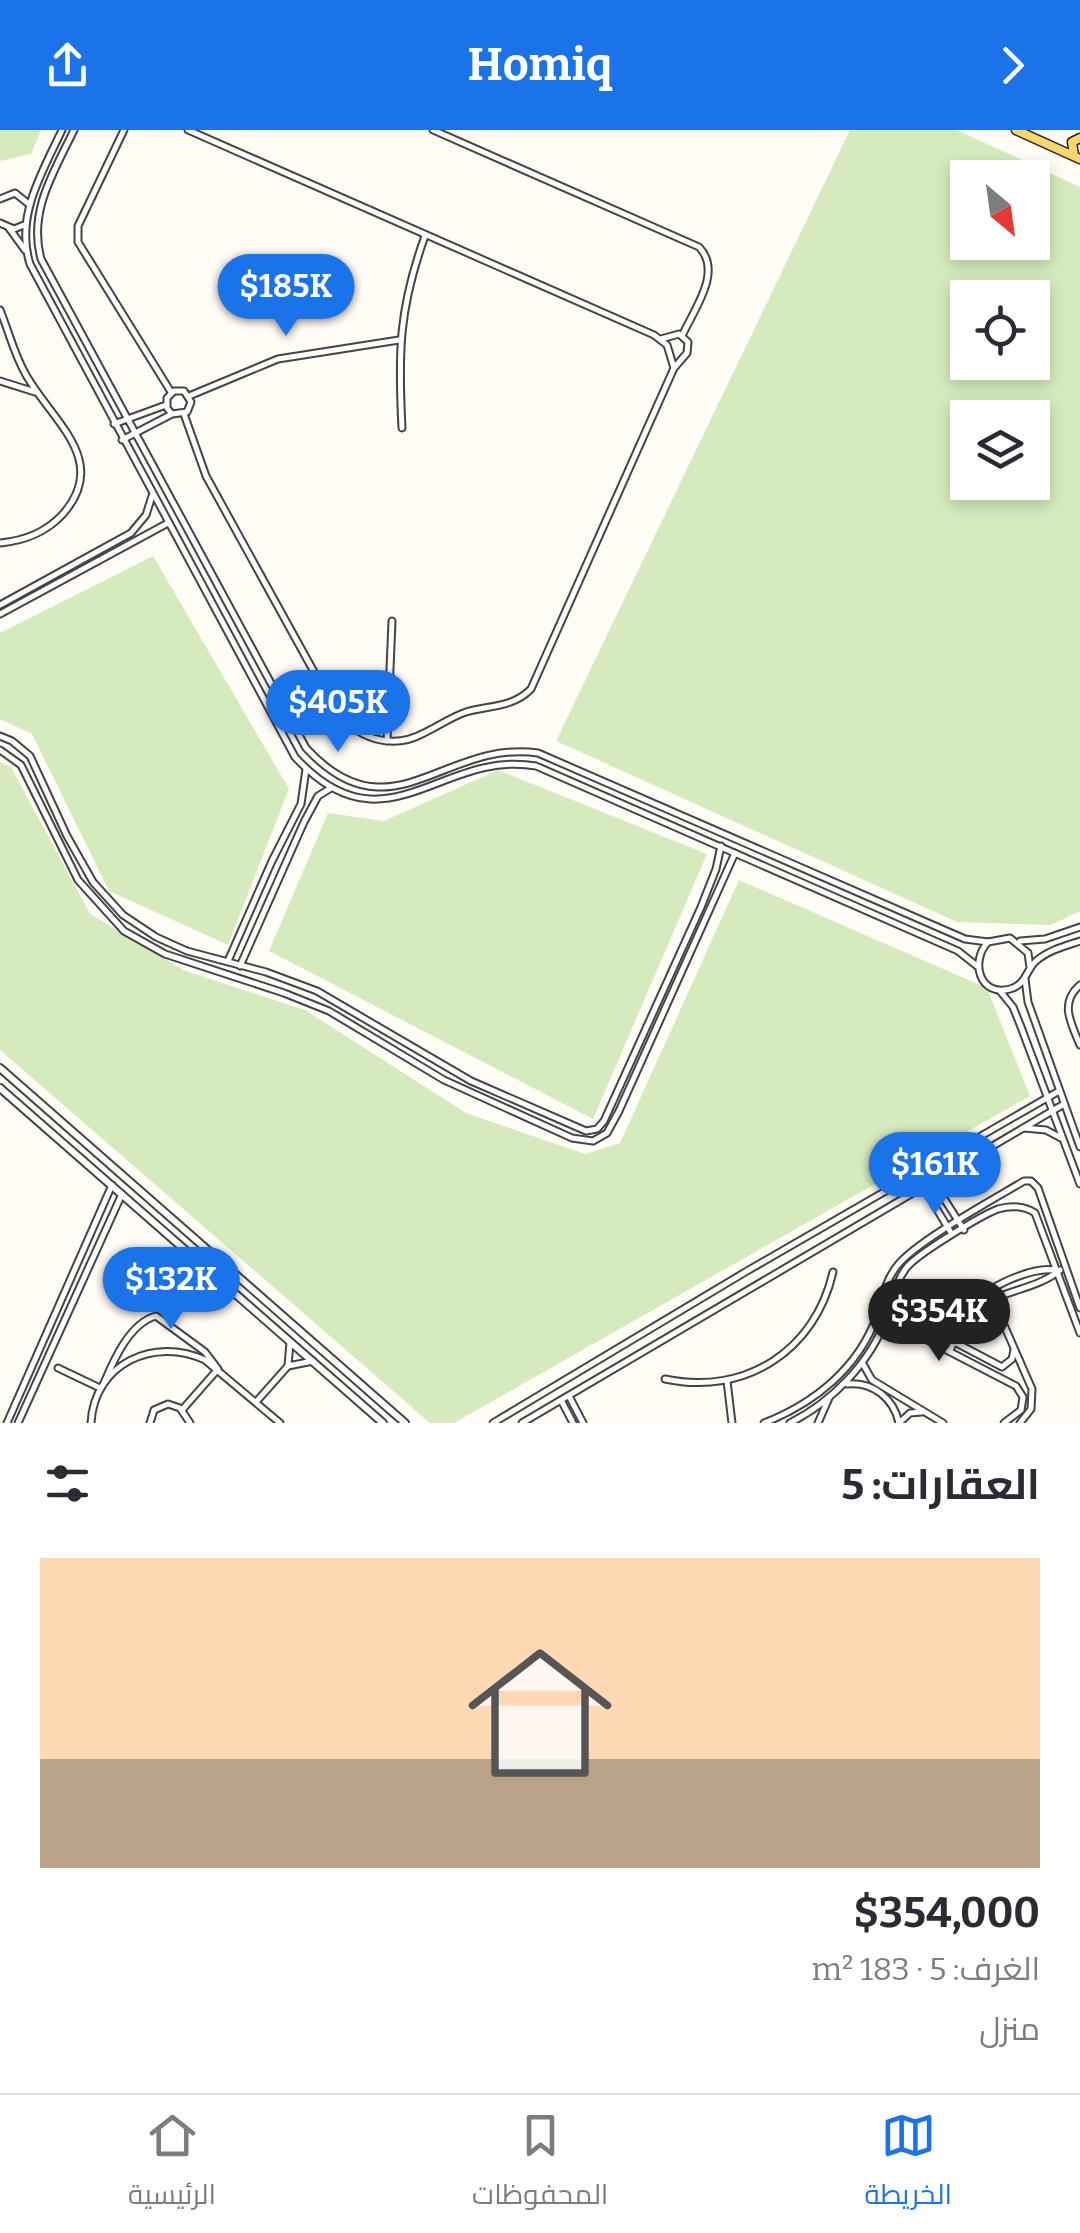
<!DOCTYPE html>
<html lang="ar">
<head>
<meta charset="utf-8">
<style>
	body { margin:0; font-family:Bitter,Cairo,serif; background:#f2f2f3; color:#2b2b33; direction:rtl; height:100vh; display:flex; flex-direction:column; font-size:38px; white-space:nowrap }
	* { box-sizing:border-box; margin:0 }
	p { font-size:32px; color:#7c7c81 }
	.icon { flex:none; width:55px; height:55px; fill:none; stroke:currentColor; stroke-width:2; stroke-linecap:round; stroke-linejoin:round }
	.map { position:relative; height:1293px; overflow:hidden; direction:ltr }
	.sheet { display:flex; flex-direction:column; background:#fff; flex:1 }
	.sheet>* { flex:none }
	.needle { width:65px; rotate:151deg }
	.buttons { position:absolute; left:950px; top:30px; display:grid; gap:20px }
	.buttons a { display:grid; place-items:center; width:100px; height:100px; border-radius:0px; background:#fff; box-shadow:0 5px 15px #0003; font-size:50px }
	.price { position:absolute; translate:-50% -85px; padding:0 22px; border-radius:35px; background:#1a73e8; color:#fff; font-size:32px; line-height:65px; filter:drop-shadow(0 2px 5px #0008) }
	.price::after { content:''; position:absolute; left:50%; top:60px; width:30px; height:22px; margin-left:-15px; background:inherit; clip-path:polygon(0 0,100% 0,50% 100%) }
	.price.active { background:#222; color:#fff }
	ul { padding:0; list-style:none }
	li { display:grid; align-content:center; gap:20px; height:530px; padding:0 40px }
	li+li { border-top:2px solid #e1e1e2 }
	li span { display:grid; place-items:center; height:310px; border-radius:0px; color:#555 }
	li>.icon { margin-inline-start:auto }
	span .icon { width:180px; height:180px; fill:#fffc; stroke-width:1 }
	li b { font-size:42px }
	h2 { display:flex; justify-content:space-between; align-items:center; height:120px; padding:0 40px; font-size:42px }
	header { display:flex; justify-content:space-between; align-items:center; height:130px; padding:0 40px; background:#1a73e8; color:#fff; font-size:45px; font-weight:700 }
	.menu { display:flex; justify-content:space-around; align-items:center; height:140px; border-top:2px solid #e1e1e2; background:#fff; font-size:28px; color:#7c7c81 }
	.menu a { display:grid; justify-items:center; gap:5px }
	.menu .active { color:#1a73e8 }
	.map>svg:first-child { display:block }
</style>
</head>
<body>
<header><svg class="icon" aria-label="forward" viewBox="0 0 24 24"><path d="M9 5l7 7-7 7"/></svg>Homiq<svg class="icon" aria-label="share" viewBox="0 0 24 24"><path d="M12 15V3M7 8l5-5 5 5M5 13v7h14v-7"/></svg></header>
<div class="map">
<svg width="1080" height="1293" viewBox="0 0 1080 1293">
	<rect width="100%" height="100%" fill="#fffdf5"/>
	<!-- green -->
	<g fill="#d5ebbd" fill-rule="evenodd">
		<path d="M0 0H41L31 24 0 31Z"/>
		<path d="M850 0H957L1080 57V781L1051 795 957 792 556 611ZM968 48H1032V112H968ZM968 168H1032V232H968ZM968 288H1032V352H968Z"/>
		<path d="M153 426 289 659 228 815 109 761 32 604 0 589V503Z"/>
		<path d="M0 632 11 637 90 784 183 840 305 880 466 983 585 1024 620 1013 739 750 987 858 1030 966 454 1293H430L0 920Z"/>
		<path d="M498 640 707 724 593 989 269 821 328 683 384 691Z"/>
	</g>
	<g fill="none" stroke-linecap="round" stroke-linejoin="round">
		<!-- minor casing -->
		<g stroke="#444" stroke-width="9">
			<g id="minor">
				<path d="M62 0C42 43 15 86 30 134L295 627C385 725 441 619 536 636L958 821 977 836"/>
				<path d="M74 0C54 42 28 81 41 129L306 618C391 710 444 609 538 623L965 809 988 812"/>
				<path d="M124 0 78 96V112L171 262"/>
				<path d="M433 0 699 117C723 142 694 179 682 206"/>
				<path d="M0 69 15 63 30 75"/>
				<path d="M0 93 14 99 24 95"/>
				<path d="M9 98 25 120"/>
				<path d="M0 180C9 202 14 224 26 245 52 291 111 331 62 385 46 402 23 411 0 413"/>
				<path d="M661 209 679 204 688 212 687 223 674 238"/>
				<path d="M0 251 35 262"/>
				<path d="M189 266 278 229 399 210"/>
				<path d="M184 284 206 346 335 580C357 608 391 621 424 603 439 596 451 587 466 582 490 575 512 578 531 559L674 238 667 215 654 205 188 0"/>
				<path d="M114 294 166 275"/>
				<path d="M402 298C398 222 399 178 425 106"/>
				<path d="M122 310 172 284 187 282 191 272 184 261H174L167 268V278L172 284"/>
				<path d="M0 475 131 403 146 385 152 366"/>
				<path d="M0 484 168 393"/>
				<path d="M0 606 12 611 30 626 67 706 93 752 123 785 156 807 187 821 266 842 317 861 471 951 586 1001 597 999 604 991 701 777 716 739 721 716"/>
				<path d="M387 611 392 491"/>
				<path d="M0 620 21 635 78 750 124 801 165 824 284 863 329 881 444 950 572 1008 593 1011 607 1003 619 981 735 723"/>
				<path d="M1020 811 1045 809 1080 797"/>
				<path d="M228 831 272 731 301 674 306 639"/>
				<path d="M240 836 304 692 318 666 331 658"/>
				<path d="M1030 838 1028 823 1010 808 988 812C970 831 979 867 1010 859 1026 855 1026 840 1036 831 1049 820 1065 816 1080 811"/>
				<path d="M1025 849 1028 872 1080 1017"/>
				<path d="M1080 855C1059 873 1071 893 1080 915"/>
				<path d="M1000 861 1013 877 1021 897 1080 1054"/>
				<path d="M1024 998 1046 1000 1061 1008"/>
				<path d="M950 1101 933 1073 937 1066 943 1067 964 1100"/>
				<path d="M993 1170 1032 1259 1031 1279 1020 1293"/>
				<path d="M890 1175 929 1198 950 1197"/>
				<path d="M877 1185 885 1192 904 1198 1016 1256 1023 1267 1021 1280 1004 1293"/>
				<path d="M945 1207 1002 1237 1012 1229 1014 1220"/>
				<path d="M942 1216C946 1206 949 1195 956 1186 972 1165 1032 1133 1058 1141"/>
				<path d="M950 1220C955 1211 959 1199 965 1190 987 1160 1033 1163 1060 1140"/>
				<path d="M863 1234 872 1250 943 1293"/>
				<path d="M288 1236 313 1231"/>
				<path d="M58 1238 100 1258"/>
				<path d="M665 1249C745 1266 815 1221 833 1142"/>
				<path d="M727 1251 732 1293"/>
				<path d="M104 1253C114 1229 130 1193 156 1186L205 1222 218 1239 182 1280"/>
				<path d="M847 1254C873 1251 894 1269 899 1293"/>
				<path d="M569 1266 583 1293"/>
				<path d="M561 1270 573 1293"/>
				<path d="M256 1272 288 1236 290 1212"/>
				<path d="M7 1293 112 1055"/>
				<path d="M18 1293 122 1064"/>
				<path d="M91 1293C94 1234 154 1206 205 1230L280 1293"/>
				<path d="M150 1293 154 1280 168 1274 180 1278 190 1293"/>
				<path d="M493 1293 747 1141 1059 961"/>
				<path d="M522 1293 1064 974"/>
				<path d="M764 1293C815 1273 858 1238 877 1186 883 1168 885 1151 897 1136 915 1112 994 1069 1024 1051H1031L1038 1058 1080 1178"/>
				<path d="M790 1293C833 1271 870 1233 887 1187 893 1170 895 1152 907 1137 919 1123 980 1086 998 1079 1011 1075 1025 1076 1035 1083L1080 1203"/>
				<path d="M818 1293 829 1268"/>
				<path d="M899 1293 910 1283 922 1282"/>
			</g>
		</g>
		<!-- tertiary casing -->
		<g stroke="#444" stroke-width="10">
			<g id="tertiary">
				<path d="M0 938 405 1293"/>
				<path d="M0 958 383 1293"/>
			</g>
		</g>
		<!-- primary casing -->
		<g stroke="#222" stroke-width="11">
			<g id="primary">
				<path d="M1016 0 1080 29"/>
				<path d="M1074 25 1072 12 1080 8"/>
			</g>
		</g>
		<!-- minor -->
		<use href="#minor" stroke="#fff" stroke-width="5"/>
		<!-- tertiary -->
		<use href="#tertiary" stroke="#fff" stroke-width="6"/>
		<!-- primary -->
		<use href="#primary" stroke="#f9d66b" stroke-width="8"/>
	</g>
</svg>
<div class="buttons">
<a><svg class="needle" viewBox="-14 -14 28 28"><path d="M0-13l5 13h-10z" fill="#e53935"/><path d="M0 13l5-13h-10z" fill="#7c7c81"/></svg></a>
<a><svg class="icon" aria-label="locate" viewBox="0 0 24 24"><circle cx="12" cy="12" r="6"/><path d="M12 2v4M12 18v4M2 12h4M18 12h4"/></svg></a>
<a><svg class="icon" aria-label="layers" viewBox="0 0 24 24"><path d="M12 4l9 5-9 5-9-5zM3 14l9 5 9-5"/></svg></a>
</div>
<b class="price" style="left:286px;top:209px">$185K</b>
<b class="price" style="left:338px;top:625px">$405K</b>
<b class="price" style="left:935px;top:1087px">$161K</b>
<b class="price" style="left:171px;top:1202px">$132K</b>
<b class="price active" style="left:939px;top:1234px">$354K</b>
</div>
<section class="sheet">
<h2>العقارات: 5<svg class="icon" aria-label="filters" viewBox="0 0 24 24"><path d="M4 7h16M4 17h16"/><circle cx="9" cy="7" r="2"/><circle cx="15" cy="17" r="2"/></svg></h2>
<ul>
<li><span style="background:linear-gradient(#ffd9b3 65%,#b9a48a 0)"><svg class="icon" aria-label="home" viewBox="0 0 24 24"><path d="M3 11l9-7 9 7M6 9v11h12V9"/></svg></span><div><b>$354,000</b><p>الغرف: 5 · 183 m²</p><p>منزل</p></div></li>
</ul>
</section>
<nav class="menu">
<a class="active"><svg class="icon" aria-label="map" viewBox="0 0 24 24"><path d="M3 6l6-2 6 2 6-2v14l-6 2-6-2-6 2zM9 4v14M15 6v14"/></svg>الخريطة</a>
<a><svg class="icon" aria-label="saved" viewBox="0 0 24 24"><path d="M7 4h10v16l-5-4-5 4z"/></svg>المحفوظات</a>
<a><svg class="icon" aria-label="home" viewBox="0 0 24 24"><path d="M3 11l9-7 9 7M6 9v11h12V9"/></svg>الرئيسية</a>
</nav>
</body>
</html>
